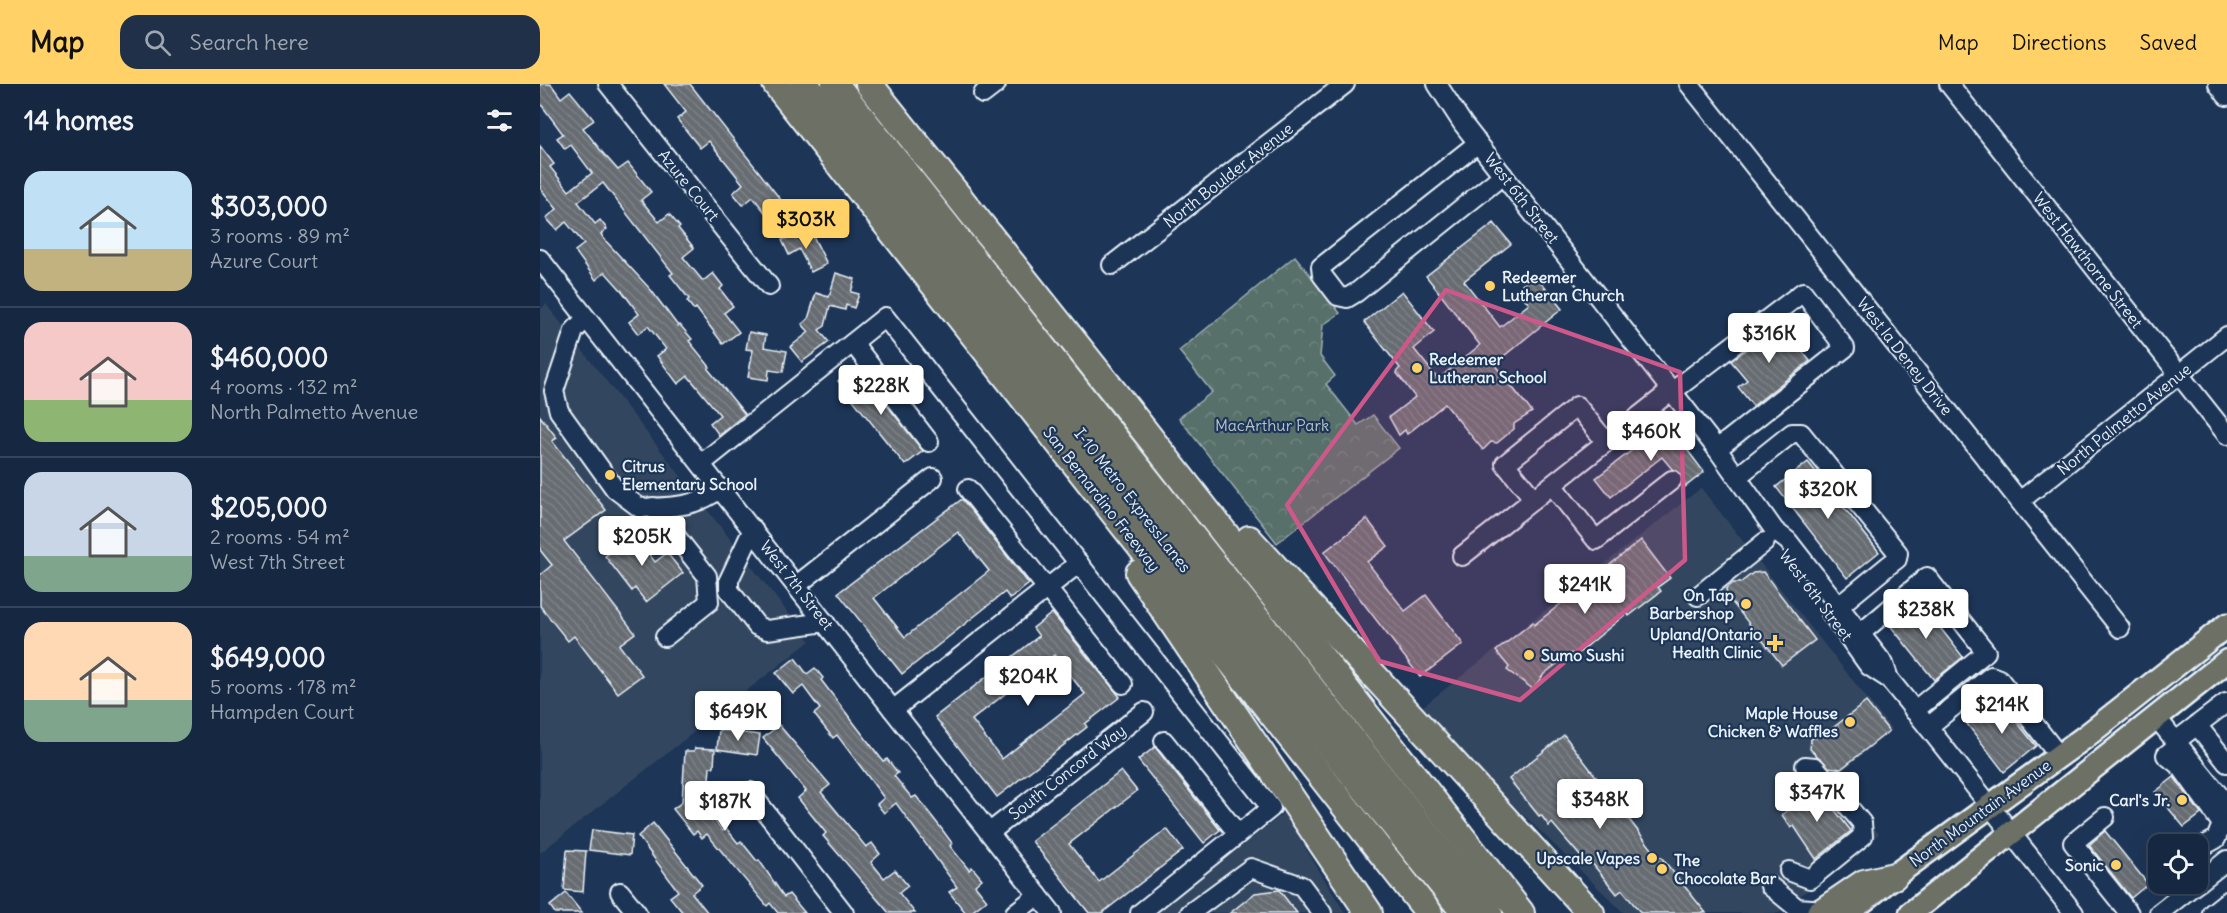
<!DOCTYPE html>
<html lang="en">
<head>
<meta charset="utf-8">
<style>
	body { margin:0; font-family:Delius,sans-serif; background:#1f3048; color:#f1f3f6; height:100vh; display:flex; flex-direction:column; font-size:22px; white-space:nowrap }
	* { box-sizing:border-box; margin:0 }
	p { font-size:20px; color:#9ea6b1 }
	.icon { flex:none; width:33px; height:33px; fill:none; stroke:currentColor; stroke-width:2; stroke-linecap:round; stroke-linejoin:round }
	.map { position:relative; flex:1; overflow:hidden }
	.details { display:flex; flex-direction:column; background:#162841; width:540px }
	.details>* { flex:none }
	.controls { position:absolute; left:1608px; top:750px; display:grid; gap:12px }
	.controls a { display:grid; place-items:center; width:60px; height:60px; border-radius:12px; background:#162841; box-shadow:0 6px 24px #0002,0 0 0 2px #35445a; font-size:30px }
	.price { position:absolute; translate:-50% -51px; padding:0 14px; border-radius:6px; background:#fff; color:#222; font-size:20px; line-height:39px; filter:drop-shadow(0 2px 3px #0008) }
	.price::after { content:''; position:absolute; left:50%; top:36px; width:18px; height:14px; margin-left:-9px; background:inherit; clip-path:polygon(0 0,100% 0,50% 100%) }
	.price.on { background:#ffd166; color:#111 }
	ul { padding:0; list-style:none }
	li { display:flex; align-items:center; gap:18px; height:150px; padding:0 24px }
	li+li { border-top:2px solid #35445a }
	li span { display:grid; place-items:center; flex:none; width:168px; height:120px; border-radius:18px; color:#555 }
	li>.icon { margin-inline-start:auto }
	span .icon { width:72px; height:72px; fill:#fffc; stroke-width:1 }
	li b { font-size:26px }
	h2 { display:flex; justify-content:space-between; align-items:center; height:72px; padding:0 24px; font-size:26px }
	header { display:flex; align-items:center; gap:36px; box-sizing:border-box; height:84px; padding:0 30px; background:#ffd166; color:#111 }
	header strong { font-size:28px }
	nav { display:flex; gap:33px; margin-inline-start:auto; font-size:21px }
	.search { width:420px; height:54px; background:#1f3048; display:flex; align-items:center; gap:15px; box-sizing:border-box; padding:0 21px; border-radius:18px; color:#9ea6b1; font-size:22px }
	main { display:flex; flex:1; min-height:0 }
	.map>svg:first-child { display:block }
</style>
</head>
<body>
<header>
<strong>Map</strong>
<div class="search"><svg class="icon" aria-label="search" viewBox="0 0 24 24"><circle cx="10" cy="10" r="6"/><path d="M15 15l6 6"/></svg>Search here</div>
<nav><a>Map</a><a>Directions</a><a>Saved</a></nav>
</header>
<main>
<section class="details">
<h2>14 homes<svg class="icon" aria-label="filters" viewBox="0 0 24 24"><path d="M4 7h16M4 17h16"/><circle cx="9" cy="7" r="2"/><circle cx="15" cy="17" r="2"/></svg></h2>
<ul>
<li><span style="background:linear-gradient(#bfe0f5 65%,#c2b280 0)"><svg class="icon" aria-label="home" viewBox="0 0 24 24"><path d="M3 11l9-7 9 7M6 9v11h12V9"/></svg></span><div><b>$303,000</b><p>3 rooms · 89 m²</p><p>Azure Court</p></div></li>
<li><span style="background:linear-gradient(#f6c9c9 65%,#8fb573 0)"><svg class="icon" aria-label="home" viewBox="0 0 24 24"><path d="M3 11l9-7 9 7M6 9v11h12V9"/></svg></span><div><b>$460,000</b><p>4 rooms · 132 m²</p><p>North Palmetto Avenue</p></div></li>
<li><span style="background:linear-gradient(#c9d6e8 70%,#7fa58c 0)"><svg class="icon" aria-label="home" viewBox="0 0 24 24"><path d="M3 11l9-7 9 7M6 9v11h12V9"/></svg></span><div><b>$205,000</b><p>2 rooms · 54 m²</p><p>West 7th Street</p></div></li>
<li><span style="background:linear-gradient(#ffd9b3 65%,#7fa58c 0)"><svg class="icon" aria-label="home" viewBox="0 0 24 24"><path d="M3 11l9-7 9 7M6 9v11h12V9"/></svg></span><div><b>$649,000</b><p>5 rooms · 178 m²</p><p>Hampden Court</p></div></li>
</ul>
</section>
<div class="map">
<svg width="1687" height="829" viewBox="0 0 1687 829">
	<defs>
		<pattern id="forest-crowns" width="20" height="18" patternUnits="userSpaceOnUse" patternTransform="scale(1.5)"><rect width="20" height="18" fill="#586f6b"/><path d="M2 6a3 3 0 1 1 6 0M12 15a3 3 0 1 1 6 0" fill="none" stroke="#708481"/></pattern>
		<pattern id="building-back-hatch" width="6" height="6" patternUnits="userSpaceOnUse" patternTransform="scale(1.5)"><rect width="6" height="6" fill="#666c71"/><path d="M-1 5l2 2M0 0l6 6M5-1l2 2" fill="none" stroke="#7c8186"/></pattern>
	</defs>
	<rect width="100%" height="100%" fill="#1d3557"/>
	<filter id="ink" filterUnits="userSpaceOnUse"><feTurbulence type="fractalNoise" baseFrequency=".0167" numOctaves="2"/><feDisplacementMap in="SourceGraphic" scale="12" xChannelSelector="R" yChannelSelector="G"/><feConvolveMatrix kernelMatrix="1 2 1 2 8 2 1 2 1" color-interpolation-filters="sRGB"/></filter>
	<g filter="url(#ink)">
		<!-- built -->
		<g fill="#33465f">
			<path d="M6 220 270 557 0 769V226Z"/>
			<path d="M1161 404 1352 646 1292 695 1339 750 1238 829H1084L877 627Z"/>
			<path d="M744 729 805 829H616Z"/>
		</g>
		<!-- forest -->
		<path fill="url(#forest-crowns)" stroke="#a0b0b2" stroke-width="1.5" d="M755 172 800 229 783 241 780 272 795 292 786 300 818 341 833 331 859 364 737 459 639 334 672 308 639 267Z"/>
		<!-- building -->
		<g fill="url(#building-back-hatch)" stroke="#e8f1f8" stroke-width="1.5" fill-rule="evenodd">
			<path d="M0 0H11L21 14 30 7 54 36 43 44 62 68 78 86 88 79 111 108 101 116 119 138 129 130 140 143 138 144 154 164 143 173 163 197 173 189 183 202 180 205 193 222 184 229 199 248 183 260 156 224 154 226 147 217 149 215 130 191 133 189 63 99 38 118 55 140 60 136 67 145 61 150 64 155 111 206 138 242 140 241 152 255 149 257 170 283 168 285 205 330 179 351 170 339 180 331 148 292 138 300 117 272 126 265 108 242 98 250 89 238 99 230 82 207 65 188 56 196 35 167 44 160 26 138 17 146 6 134 17 125 0 104V62L14 80 10 83 29 107 52 89 31 61 25 65 17 54 23 50 0 19Z"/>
			<path d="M124 0H150L252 130 236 142 213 113 203 121 193 109 203 100 169 57 160 64 137 35 146 28Z"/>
			<path d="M954 139 971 160 924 197 960 243 989 220 977 205 995 191 1022 225 954 280 992 328 974 340V345L957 359 951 358 943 366 905 320 867 350 865 346 859 351 849 333 875 313 856 288 860 284 824 238 862 207 894 248 874 265 898 295 940 261 886 192Z"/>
			<path d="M259 148 261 153 271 148 287 180 271 188 259 165 249 171 242 156Z"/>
			<path d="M296 189 315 195 311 208 319 210 314 224 306 221 305 226 290 222 285 242 279 246 289 258 262 278 250 263 269 248 262 240 268 235 276 209 289 213Z"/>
			<path d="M1240 240 1270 277 1213 322 1198 303 1207 296 1191 277Z"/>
			<path d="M209 248 226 251 224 263 247 267 243 288 229 286 228 296 208 293 213 266 206 265Z"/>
			<path d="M317 283 383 367 365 381 298 297Z"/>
			<path d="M0 332 17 354 12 357 66 426 24 457 95 549 79 561 102 591 78 609 34 552 28 557 0 522V491L12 481 0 466Z"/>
			<path d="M1121 344 1131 356 1136 351 1164 388 1145 403 1141 390 1132 385 1122 373 1071 413 1056 394Z"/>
			<path d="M1268 378 1339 468 1307 494 1236 403Z"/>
			<path d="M422 415 489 500 470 515 465 508 362 590 298 509ZM418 448 449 487 365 553 334 514Z"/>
			<path d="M827 435 848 462 827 478 865 527 886 511 923 560 880 593 784 468Z"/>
			<path d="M90 446 115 478 127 469 143 489 106 518 95 504 92 507 65 472 71 468 68 463Z"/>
			<path d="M1101 456 1130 494 1118 503 1121 507 1089 532 1087 529 1034 573 1031 569 1004 590 993 605 967 586 969 583 956 567 993 538 994 541Z"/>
			<path d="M1223 488 1275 556 1242 581 1187 512 1186 505 1193 499H1200L1213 489Z"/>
			<path d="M1378 515 1423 573 1394 596 1349 540Z"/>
			<path d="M512 529 580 613 545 640 547 643 457 713 395 633 499 552 493 544ZM514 571 545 610 462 675 432 636Z"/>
			<path d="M255 574 267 590 275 584 283 594 281 596 343 677 347 675 358 689 354 692 372 714 376 712 401 744 412 759 410 762 429 786 432 783 442 795 435 801 447 816 430 829H426L409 808 417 803 356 719 344 729 337 720 344 714 297 651 293 654 274 630 280 625 263 602 253 610 236 589Z"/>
			<path d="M1459 615 1496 662 1464 688 1427 640Z"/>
			<path d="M1326 618 1349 647 1301 685 1289 683 1270 665 1271 655 1285 650Z"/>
			<path d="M239 641 290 701 281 708 326 763 332 759 340 770 331 778 344 794 355 786 368 802 359 809 375 829H349L283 752 286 749 258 714 266 707 223 654Z"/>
			<path d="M179 646 220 651 217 671 177 665Z"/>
			<path d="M1024 651 1118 773H1121L1166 829H1101L1082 806 1077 810 1051 778 1047 780 1012 739 1009 742 1001 731 999 732 969 695Z"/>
			<path d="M615 663 680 746 664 759 598 676Z"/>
			<path d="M155 664 175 665 174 683H170L168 708 151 707 183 747 186 744 198 759 201 757 217 777 219 776 244 813 249 810 265 829H238L230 819 227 822 167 750 162 754 157 747 153 750 133 725 142 718 145 667H154Z"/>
			<path d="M581 687 597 707 529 760 559 798 627 745 643 766 562 829H549L492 757Z"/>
			<path d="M1634 693 1661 730 1644 743 1615 708Z"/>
			<path d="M1277 703 1311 747 1276 775 1254 742 1251 744 1242 731Z"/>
			<path d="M113 739 162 801 152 809 168 829H143L130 813 138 807 98 752Z"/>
			<path d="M52 746 92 751 90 771 49 766Z"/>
			<path d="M1565 747 1608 800 1591 814 1549 761Z"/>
			<path d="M27 766 46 767 43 808 24 806Z"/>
			<path d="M739 806 757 829H690L715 809Z"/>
			<path d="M26 809 42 829H15L10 822Z"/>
		</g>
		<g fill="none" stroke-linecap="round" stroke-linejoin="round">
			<!-- minor casing -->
			<g stroke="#e8f1f8" stroke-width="22">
				<g id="minor">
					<path d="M68 0 229 202"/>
					<path d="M897 0 923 40 1177 365 1235 447 1248 457 1344 580 1349 595"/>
					<path d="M1149 0 1580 544"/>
					<path d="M1409 0 1687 351"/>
					<path d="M1678 0 1687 12"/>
					<path d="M443 10 456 0"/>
					<path d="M938 59 781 183 782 191 798 212 807 214 817 208 963 91"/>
					<path d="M0 175 512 829"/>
					<path d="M572 181 805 0"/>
					<path d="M46 234 34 247 14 307 19 327 75 405 100 424C131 423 156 424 181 404"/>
					<path d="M313 259 389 358"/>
					<path d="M1133 307 1263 208 1305 264 1177 365"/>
					<path d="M161 380 345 233 731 724 600 829"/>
					<path d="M1197 393 1252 349H1261L1358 469 1357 475 1349 481 1299 522"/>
					<path d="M1012 401 1056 456 1132 396"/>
					<path d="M428 405 583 600"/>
					<path d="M994 415 965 380 1037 322 1066 358"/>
					<path d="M1480 417 1687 252"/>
					<path d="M113 423 167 492 169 518 125 553"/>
					<path d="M213 445 189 496V506L217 542 227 546 285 538"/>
					<path d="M922 472 1132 306"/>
					<path d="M257 501 393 394"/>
					<path d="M1158 512 1225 458"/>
					<path d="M1291 529 1329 582 1349 595 1388 643 1534 829"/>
					<path d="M1321 549 1387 493 1446 568 1374 627"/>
					<path d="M353 626 539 479"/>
					<path d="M1616 633 1687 721"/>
					<path d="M1657 641 1687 679"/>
					<path d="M1388 643 1451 592 1459 595 1519 672"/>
					<path d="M624 657 698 750"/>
					<path d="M1636 657 1686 619"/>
					<path d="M1639 661 1626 671 1641 683 1682 740 1676 755 1658 765"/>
					<path d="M210 708 304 829"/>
					<path d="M1565 733 1533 759 1589 829"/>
					<path d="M450 748 604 628"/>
					<path d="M1249 787 1270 795 1323 752 1322 739 1275 683 1265 682"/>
					<path d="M1658 799 1687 776"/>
					<path d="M1230 802 1257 824 1286 826"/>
					<path d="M80 808 97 829"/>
					<path d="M475 829 498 811"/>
					<path d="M650 829 711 784 762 802 782 829"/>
					<path d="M1619 829 1656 800"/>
					<path d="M1672 829 1687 817"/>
				</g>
			</g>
			<!-- major casing -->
			<g stroke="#e8f1f8" stroke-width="27">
				<g id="major">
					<path d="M1308 829 1354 792 1545 653 1687 541"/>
					<path d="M1371 829 1687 577"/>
				</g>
			</g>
			<!-- highway casing -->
			<g stroke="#e8f1f8" stroke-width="30">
				<g id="highway">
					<path d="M236 0 889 829"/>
					<path d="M265 0 640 476 925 829"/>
					<path d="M295 0 949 829"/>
					<path d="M329 0 589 327 981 829"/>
					<path d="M709 455 1051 829"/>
					<path d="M599 489 829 829"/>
					<path d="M1280 829 1324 799 1354 792"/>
				</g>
			</g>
			<!-- minor -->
			<use href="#minor" stroke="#1d3557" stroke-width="18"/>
			<!-- major -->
			<use href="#major" stroke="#6c7065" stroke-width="22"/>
			<!-- highway -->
			<use href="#highway" stroke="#6c7065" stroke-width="26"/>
		</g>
	</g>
	<!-- marked area -->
	<path fill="#cd598a" fill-opacity="0.2" stroke="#cd598a" stroke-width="4.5" stroke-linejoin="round" d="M906 206 1140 288 1145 476 980 616 839 577 747 421Z"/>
	<!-- markers -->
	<g fill="#ffd166" stroke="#1d3557" stroke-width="2">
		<circle cx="950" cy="202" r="6"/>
		<circle cx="877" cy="284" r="6"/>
		<circle cx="70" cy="391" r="6"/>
		<circle cx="1206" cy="520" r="6"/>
		<path d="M1232 550h6v6h6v6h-6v6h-6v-6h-6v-6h6z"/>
		<circle cx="989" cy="571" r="6"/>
		<circle cx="1310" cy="638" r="6"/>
		<circle cx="1642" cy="716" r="6"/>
		<circle cx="1112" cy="774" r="6"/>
		<circle cx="1576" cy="781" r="6"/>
		<circle cx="1122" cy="785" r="6"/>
	</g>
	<g text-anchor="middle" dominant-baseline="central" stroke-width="4.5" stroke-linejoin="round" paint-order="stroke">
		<!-- street labels -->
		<g font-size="16" fill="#e8f1f8" stroke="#1d3557">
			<text transform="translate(688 91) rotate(-38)">North Boulder Avenue</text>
			<text transform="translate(149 101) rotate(51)">Azure Court</text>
			<text transform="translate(982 114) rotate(52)">West 6th Street</text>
			<text transform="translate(1548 176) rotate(52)">West Hawthorne Street</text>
			<text transform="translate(1365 272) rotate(52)">West la Deney Drive</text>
			<text transform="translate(1584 335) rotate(-39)">North Palmetto Avenue</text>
			<text transform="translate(562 415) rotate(52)">San Bernardino Freeway</text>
			<text transform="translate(593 416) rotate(52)">I-10 Metro ExpressLanes</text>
			<text transform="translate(257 501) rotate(52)">West 7th Street</text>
			<text transform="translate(1276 511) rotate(53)">West 6th Street</text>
			<text transform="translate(527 688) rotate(-38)">South Concord Way</text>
			<text transform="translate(1440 729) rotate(-36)">North Mountain Avenue</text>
		</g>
		<!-- poi labels -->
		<g font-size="16" font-weight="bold" fill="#e8f1f8" stroke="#1d3557" text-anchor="end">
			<text x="962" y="193" text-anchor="start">Redeemer<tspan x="962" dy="18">Lutheran Church</tspan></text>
			<text x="889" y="275" text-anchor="start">Redeemer<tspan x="889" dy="18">Lutheran School</tspan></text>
			<text x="82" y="382" text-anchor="start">Citrus<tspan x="82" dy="18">Elementary School</tspan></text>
			<text x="1194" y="511">On Tap<tspan x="1194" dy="18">Barbershop</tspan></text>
			<text x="1222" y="550">Upland/Ontario<tspan x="1222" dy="18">Health Clinic</tspan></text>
			<text x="1001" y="571" text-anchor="start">Sumo Sushi</text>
			<text x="1298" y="629">Maple House<tspan x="1298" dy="18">Chicken &amp; Waffles</tspan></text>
			<text x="1630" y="716">Carl's Jr.</text>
			<text x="1100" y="774">Upscale Vapes</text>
			<text x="1134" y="776" text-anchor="start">The<tspan x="1134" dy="18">Chocolate Bar</tspan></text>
			<text x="1564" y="781">Sonic</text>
		</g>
		<!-- park labels -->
		<g font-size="16" fill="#b6c4c7" stroke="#1d3557">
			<text x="732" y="341">MacArthur Park</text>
		</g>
	</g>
</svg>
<div class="controls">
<a><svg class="icon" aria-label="locate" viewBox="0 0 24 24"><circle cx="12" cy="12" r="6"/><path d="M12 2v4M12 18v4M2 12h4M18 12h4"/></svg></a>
</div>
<b class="price on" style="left:266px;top:166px">$303K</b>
<b class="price" style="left:1229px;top:280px">$316K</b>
<b class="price" style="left:341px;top:332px">$228K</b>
<b class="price" style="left:1111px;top:378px">$460K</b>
<b class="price" style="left:1288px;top:436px">$320K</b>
<b class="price" style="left:102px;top:483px">$205K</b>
<b class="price" style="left:1045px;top:531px">$241K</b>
<b class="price" style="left:1386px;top:556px">$238K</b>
<b class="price" style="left:488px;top:623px">$204K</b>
<b class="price" style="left:1462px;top:651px">$214K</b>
<b class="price" style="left:198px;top:658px">$649K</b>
<b class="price" style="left:1277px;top:739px">$347K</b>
<b class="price" style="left:1060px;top:746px">$348K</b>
<b class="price" style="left:185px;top:748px">$187K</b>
</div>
</main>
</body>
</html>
